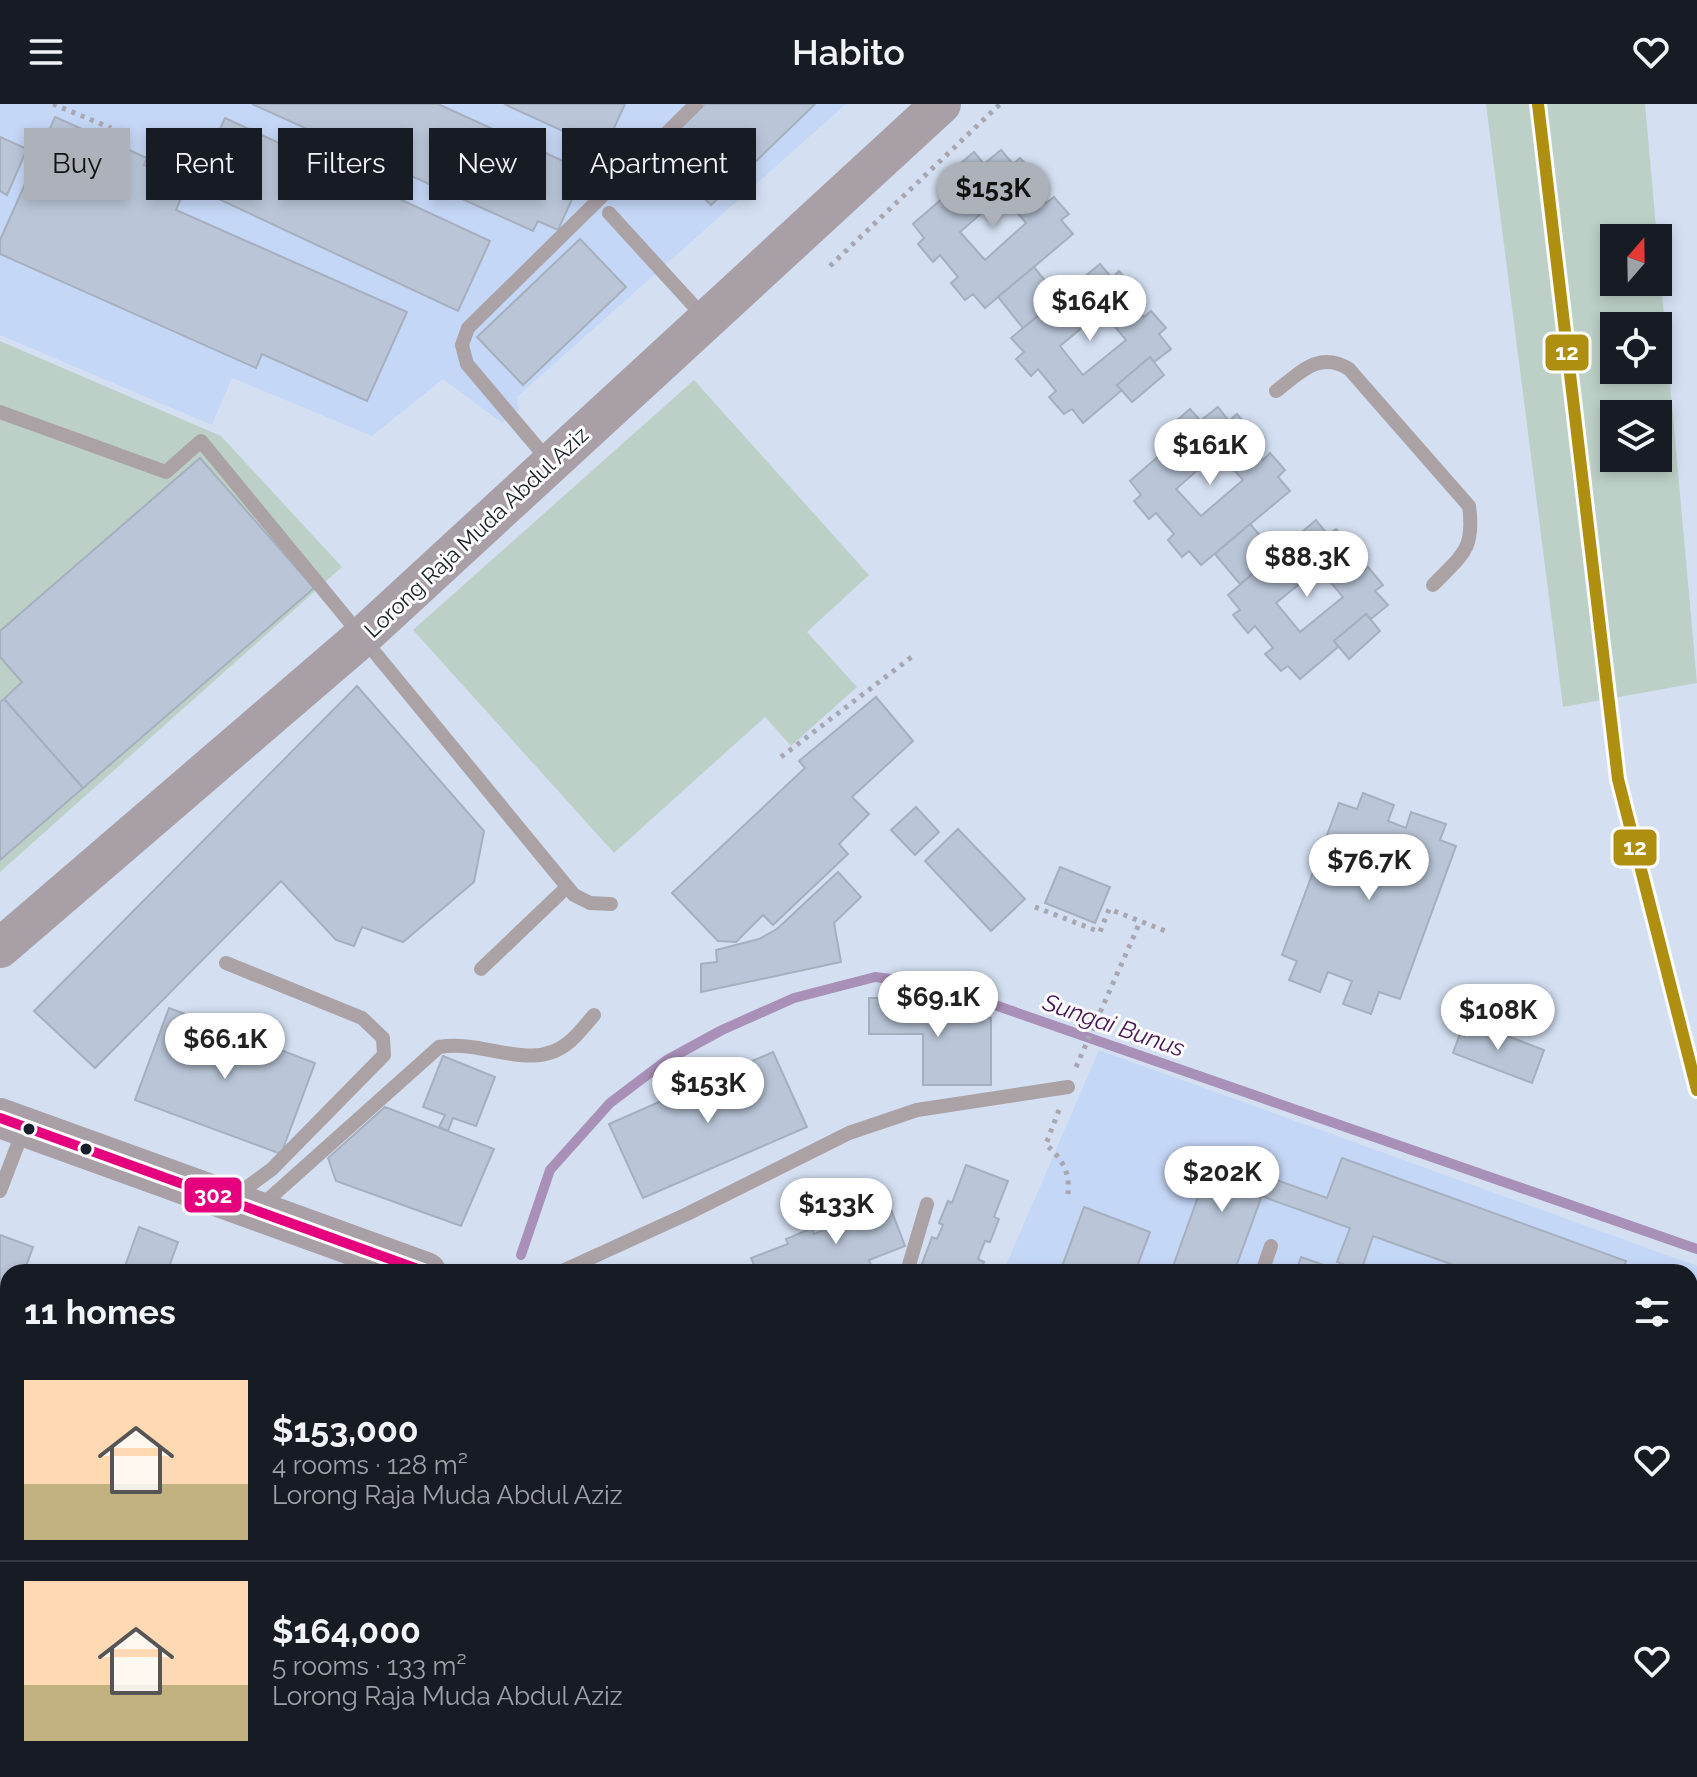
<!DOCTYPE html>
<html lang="en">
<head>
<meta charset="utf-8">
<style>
	body { margin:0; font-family:Raleway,sans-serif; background:#20242c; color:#f1f3f6; height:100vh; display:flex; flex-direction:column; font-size:30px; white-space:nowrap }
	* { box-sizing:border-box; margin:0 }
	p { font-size:26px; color:#9ea1a6 }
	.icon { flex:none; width:44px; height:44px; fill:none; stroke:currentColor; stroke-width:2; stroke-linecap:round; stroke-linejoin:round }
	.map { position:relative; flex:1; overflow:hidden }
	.side { position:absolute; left:0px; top:1160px; width:1698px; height:514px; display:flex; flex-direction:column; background:#171b24; border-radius:24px 24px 0 0; box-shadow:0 4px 12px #0003 }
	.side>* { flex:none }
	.banner { position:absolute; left:24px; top:24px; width:800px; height:72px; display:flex; gap:16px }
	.needle { width:52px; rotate:20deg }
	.controls { position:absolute; left:1600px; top:120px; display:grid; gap:16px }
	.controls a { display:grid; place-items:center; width:72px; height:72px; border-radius:0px; background:#171b24; box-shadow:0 4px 12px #0003; font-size:40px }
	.price { position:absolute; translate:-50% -68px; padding:0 18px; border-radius:28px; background:#fff; color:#222; font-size:26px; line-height:52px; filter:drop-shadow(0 2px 4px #0008) }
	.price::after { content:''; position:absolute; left:50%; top:48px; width:24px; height:18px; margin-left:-12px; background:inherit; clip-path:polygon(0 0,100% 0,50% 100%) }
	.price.selected { background:#adb2ba; color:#111 }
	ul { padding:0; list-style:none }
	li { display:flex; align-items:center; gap:24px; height:200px; padding:0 24px }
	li+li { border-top:2px solid #363941 }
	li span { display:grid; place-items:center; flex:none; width:224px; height:160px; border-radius:0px; color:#555 }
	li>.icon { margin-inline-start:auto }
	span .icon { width:96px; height:96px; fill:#fffc; stroke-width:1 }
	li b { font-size:34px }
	h2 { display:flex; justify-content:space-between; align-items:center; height:96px; padding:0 24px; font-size:34px }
	.chip { padding:0 28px; border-radius:0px; background:#171b24; box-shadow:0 4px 12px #0003; font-size:28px; line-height:72px }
	.chip.selected { background:#adb2ba; color:#111 }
	header { display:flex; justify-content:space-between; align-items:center; height:104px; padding:0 24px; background:#171b24; font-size:36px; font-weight:600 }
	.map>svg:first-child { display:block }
</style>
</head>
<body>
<header><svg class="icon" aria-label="menu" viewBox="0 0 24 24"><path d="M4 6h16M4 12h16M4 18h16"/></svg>Habito<svg class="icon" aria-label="heart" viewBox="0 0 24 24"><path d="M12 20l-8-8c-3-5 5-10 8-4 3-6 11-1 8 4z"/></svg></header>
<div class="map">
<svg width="1697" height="1673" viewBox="0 0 1697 1673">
	<rect width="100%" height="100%" fill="#d4e0f2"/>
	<!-- built -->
	<g fill="#c5d7f6">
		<path d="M0 0H846L517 293 519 306 502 319 443 275 372 332 232 274 212 321 0 231Z"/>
		<path d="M1099 946 1697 1162V1595L1690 1593V1168H1003Z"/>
	</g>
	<!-- green -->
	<g fill="#bcd0c7" fill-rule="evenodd">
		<path d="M1486 0H1645L1657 134H1614V178H1658V145L1697 579 1563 603ZM1658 222V266H1614V222ZM1614 310H1658V354H1614Z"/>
		<path d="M0 237 221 332 342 463 0 768Z"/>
		<path d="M694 276 869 471 807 528 857 583 791 642 765 613 614 749 413 526Z"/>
		<path d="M1697 1330V1551L1690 1548V1349Z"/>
	</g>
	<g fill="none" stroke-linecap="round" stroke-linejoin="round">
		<!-- stream -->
		<g stroke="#a990b8" stroke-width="10">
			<path d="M521 1151 550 1066 610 999 667 956 722 926 794 894 875 873 937 881 1697 1145"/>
			<path d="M0 1540 8 1536"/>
		</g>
	</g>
	<!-- building -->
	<g fill="#bac6d8" stroke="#a6afbd" stroke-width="2" fill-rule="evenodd">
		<path d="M252 0H438L585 67 558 126 538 117 533 127Z"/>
		<path d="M504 0H625L604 46Z"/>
		<path d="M705 0H815L711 101 657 47Z"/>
		<path d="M55 13 147 54 144 61 187 80 176 106 407 208 367 297 262 250 256 264 0 150V136Z"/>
		<path d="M225 14 490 137 458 207 193 83Z"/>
		<path d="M0 33 27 45 7 91 0 87Z"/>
		<path d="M1001 46 1013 60 1020 54 1036 71 1028 78 1046 99 1054 93 1069 110 1061 116 1073 130 985 204 973 190 965 196 951 179 958 173 940 151 933 158 918 140 924 134 913 120 951 87 956 93 989 66 984 60ZM1002 91 1026 119 985 156 960 128Z"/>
		<path d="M974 48 989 66 956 93 941 76Z"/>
		<path d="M580 135 626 183 523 281 477 233Z"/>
		<path d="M1100 160 1112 174 1119 167 1134 185 1126 191 1144 213 1151 207 1166 224 1159 230 1171 245 1154 258 1150 253 1117 281 1122 286 1083 319 1072 305 1064 310 1049 293 1056 287 1038 265 1031 272 1016 255 1024 248 1011 234ZM1102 207 1126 236 1083 271 1060 242Z"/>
		<path d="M1034 163 1059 194 1023 224 998 193Z"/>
		<path d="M1150 253 1164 271 1132 298 1117 281Z"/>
		<path d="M1218 303 1229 317 1237 310 1252 328 1245 334 1263 356 1270 349 1285 366 1278 373 1290 387 1201 461 1189 447 1182 453 1168 436 1174 430 1156 409 1149 415 1134 397 1141 391 1130 377 1168 344 1173 350 1205 322 1200 317ZM1218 348 1243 376 1201 412 1176 385Z"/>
		<path d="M1190 305 1205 322 1173 350 1158 333Z"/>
		<path d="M200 354 314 484 83 684 4 595 22 578 0 553V527Z"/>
		<path d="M1316 416 1328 431 1336 425 1350 441 1343 448 1361 470 1368 463 1383 481 1375 487 1388 501 1371 515 1366 510 1334 537 1338 543 1300 575 1288 562 1281 567 1265 550 1273 544 1255 522 1248 529 1233 511 1240 506 1228 491ZM1319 464 1343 493 1300 528 1276 499Z"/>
		<path d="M1250 420 1276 450 1240 480 1215 450Z"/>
		<path d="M1366 510 1380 527 1349 555 1334 537Z"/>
		<path d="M357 582 484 727 474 778 403 838 362 823 354 842 336 836 281 777 95 964 34 907Z"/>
		<path d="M876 593 913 637 852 693 869 710 839 740 848 750 773 821 763 811 736 838 718 837 672 789 805 664 799 657Z"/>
		<path d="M4 595 83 684 0 756V598Z"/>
		<path d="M1363 689 1394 701 1388 717 1406 724 1411 708 1446 720 1440 736 1456 742 1400 895 1379 888 1371 910 1343 900 1352 877 1328 868 1320 888 1289 876 1297 857 1282 851 1339 699 1357 705Z"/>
		<path d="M916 703 939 728 915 751 891 726Z"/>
		<path d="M958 725 1025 795 991 827 925 757Z"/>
		<path d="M1060 763 1110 783 1095 819 1045 799Z"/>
		<path d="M838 768 861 793 834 819 841 858 701 888V860L717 858 716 846 759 835 777 825Z"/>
		<path d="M869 894H939V914H991V981H923V930H869Z"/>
		<path d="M169 904 315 959 281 1050 135 996Z"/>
		<path d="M1465 916 1544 946 1532 979 1453 949Z"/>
		<path d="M773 948 807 1023 643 1094 609 1020Z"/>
		<path d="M443 952 495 973 476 1022 453 1014 448 1027 439 1023 445 1011 423 1003Z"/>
		<path d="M385 1003 494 1045 461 1122 336 1077 328 1054Z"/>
		<path d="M1216 1043 1272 1064 1234 1168H1171Z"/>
		<path d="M1342 1054 1626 1157 1622 1168H1473L1373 1132 1361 1167 1337 1158 1350 1124 1261 1092 1268 1073 1327 1094Z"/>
		<path d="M966 1061 1008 1077 994 1113 999 1115 990 1138 985 1137 978 1155 984 1158 980 1168H925L928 1162 922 1160 932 1133 937 1135 943 1121 939 1119 948 1097 952 1099Z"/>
		<path d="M889 1100 905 1142 869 1156 871 1161 853 1168H757L751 1154 788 1140 786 1135 812 1124 814 1130 829 1124 827 1120Z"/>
		<path d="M1084 1103 1150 1128 1135 1168H1060Z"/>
		<path d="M139 1123 178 1138 167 1168 124 1165Z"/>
		<path d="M0 1131 33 1143 24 1168H8V1210L0 1231Z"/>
		<path d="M1301 1153 1343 1168H1296Z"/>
		<path d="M8 1236V1269L0 1266Z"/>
		<path d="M8 1608V1641L0 1638Z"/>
		<path d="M64 1666H109L106 1673H61Z"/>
		<path d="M118 1666H199L197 1673H116Z"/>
		<path d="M676 1666H733L731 1673H674Z"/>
		<path d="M733 1666H830L827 1673H731Z"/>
		<path d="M891 1666H973L971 1673H889Z"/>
		<path d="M1003 1666H1077L1074 1673H1000Z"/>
		<path d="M1094 1666H1244L1241 1673H1091Z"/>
		<path d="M1361 1666H1397L1394 1673H1359Z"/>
		<path d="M1411 1666H1454L1451 1673H1409Z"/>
		<path d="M1464 1666H1506L1503 1673H1461Z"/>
		<path d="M1518 1666H1555L1574 1673H1515Z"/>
	</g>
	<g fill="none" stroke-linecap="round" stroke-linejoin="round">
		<!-- path -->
		<g stroke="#a8a6b0" stroke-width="5" stroke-dasharray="4 6" stroke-linecap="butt">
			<path d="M53 0 111 24"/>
			<path d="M830 162 1000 0"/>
			<path d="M781 653 913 552"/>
			<path d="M1035 803 1100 828 1109 805 1168 828"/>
			<path d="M1076 963 1140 818"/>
			<path d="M1059 1006 1046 1040C1062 1056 1070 1066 1068 1090"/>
			<path d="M0 1540 8 1536"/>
		</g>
		<!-- lane -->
		<g stroke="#aba2a6" stroke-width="14">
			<path d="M609 109 704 213"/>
			<path d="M1276 287C1300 269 1319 246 1349 265L1469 402C1475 446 1462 451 1433 481"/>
			<path d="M0 308 166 368 201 337 574 791 590 799 611 800"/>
			<path d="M548 356 467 260 462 241 468 224 696 0"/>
			<path d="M226 859 362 914 383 934 384 951 272 1065 234 1093"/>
			<path d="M481 865 567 783"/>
			<path d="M0 1087 23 1027"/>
			<path d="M261 1102 439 943C485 935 531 969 568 939 578 931 586 920 594 911"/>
			<path d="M560 1168 687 1110 849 1029 917 1006 1068 983"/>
			<path d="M907 1168 927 1100"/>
			<path d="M1262 1168 1271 1142"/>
		</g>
		<!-- street -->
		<g stroke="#aba2a6" stroke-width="28">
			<path d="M0 1492 8 1495"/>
			<path d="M479 1666 498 1673"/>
			<path d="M848 1673 851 1666"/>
		</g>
		<!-- secondary -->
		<g stroke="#a9a0a7" stroke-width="40">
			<path d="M0 844 361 534 941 0"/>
			<path d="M0 1014 426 1168"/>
			<path d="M1690 1626 1697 1628"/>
		</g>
		<!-- bus-1 casing -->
		<g stroke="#fcfcfc" stroke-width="16">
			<path id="bus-1" d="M0 1014 426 1168"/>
		</g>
		<!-- bus-1 -->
		<use href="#bus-1" stroke="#e5007d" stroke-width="10"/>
		<!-- metro-1 casing -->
		<g stroke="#fcfcfc" stroke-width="18">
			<path id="metro-1" d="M1538 0 1618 675 1697 986"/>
		</g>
		<!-- metro-1 -->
		<use href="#metro-1" stroke="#ae8f0f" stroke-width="12"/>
	</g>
	<!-- markers -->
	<g fill="#171e2a" stroke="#fcfcfc" stroke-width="3">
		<circle cx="29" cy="1025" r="7"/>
		<circle cx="86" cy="1045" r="7"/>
	</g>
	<g text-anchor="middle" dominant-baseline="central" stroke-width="6" stroke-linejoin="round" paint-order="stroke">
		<!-- street labels -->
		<g font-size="22" fill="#171e2a" stroke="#fcfcfc">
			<text transform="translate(476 428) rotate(-43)">Lorong Raja Muda Abdul Aziz</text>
		</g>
		<!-- water labels -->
		<g font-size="24" font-style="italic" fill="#481453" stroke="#fcfcfc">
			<text transform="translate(1114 921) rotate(19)">Sungai Bunus</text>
		</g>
	</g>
	<g stroke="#fcfcfc" stroke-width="3">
		<rect x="1544" y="229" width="46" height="39" rx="8" fill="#ae8f0f"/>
		<rect x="1612" y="724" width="46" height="39" rx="8" fill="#ae8f0f"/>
		<rect x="183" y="1072" width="60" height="38" rx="8" fill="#e5007d"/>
	</g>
	<g font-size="22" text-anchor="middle" font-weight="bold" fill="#fff">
		<text x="1567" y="256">12</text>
		<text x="1635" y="751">12</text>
		<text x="213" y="1099">302</text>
	</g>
</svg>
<div class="controls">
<a><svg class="needle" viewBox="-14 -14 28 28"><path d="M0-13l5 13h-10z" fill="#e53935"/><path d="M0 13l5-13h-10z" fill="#9ea1a6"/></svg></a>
<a><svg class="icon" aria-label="locate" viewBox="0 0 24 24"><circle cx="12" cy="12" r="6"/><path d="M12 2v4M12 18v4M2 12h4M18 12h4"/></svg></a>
<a><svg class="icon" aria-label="layers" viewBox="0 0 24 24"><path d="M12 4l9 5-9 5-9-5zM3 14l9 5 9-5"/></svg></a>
</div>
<b class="price selected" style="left:993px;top:126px">$153K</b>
<b class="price" style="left:1090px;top:239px">$164K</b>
<b class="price" style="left:1210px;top:383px">$161K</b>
<b class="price" style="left:1307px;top:495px">$88.3K</b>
<b class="price" style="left:1369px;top:798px">$76.7K</b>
<b class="price" style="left:938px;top:935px">$69.1K</b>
<b class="price" style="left:1498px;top:948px">$108K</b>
<b class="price" style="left:225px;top:977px">$66.1K</b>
<b class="price" style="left:708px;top:1021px">$153K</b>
<b class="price" style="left:1222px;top:1110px">$202K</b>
<b class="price" style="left:836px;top:1142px">$133K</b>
<div class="banner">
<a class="chip selected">Buy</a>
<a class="chip">Rent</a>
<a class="chip">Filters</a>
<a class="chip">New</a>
<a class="chip">Apartment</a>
</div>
<section class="side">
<h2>11 homes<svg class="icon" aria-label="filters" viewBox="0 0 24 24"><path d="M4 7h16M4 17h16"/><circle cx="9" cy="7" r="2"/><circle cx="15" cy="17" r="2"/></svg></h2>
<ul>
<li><span style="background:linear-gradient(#ffd9b3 65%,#c2b280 0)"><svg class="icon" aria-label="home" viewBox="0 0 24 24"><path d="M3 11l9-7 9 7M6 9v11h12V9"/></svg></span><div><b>$153,000</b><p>4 rooms · 128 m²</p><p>Lorong Raja Muda Abdul Aziz</p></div><svg class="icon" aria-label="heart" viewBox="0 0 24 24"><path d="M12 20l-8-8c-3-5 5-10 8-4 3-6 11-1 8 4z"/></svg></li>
<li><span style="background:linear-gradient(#ffd9b3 65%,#c2b280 0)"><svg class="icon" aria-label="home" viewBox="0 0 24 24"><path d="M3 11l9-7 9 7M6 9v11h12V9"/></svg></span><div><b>$164,000</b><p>5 rooms · 133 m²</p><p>Lorong Raja Muda Abdul Aziz</p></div><svg class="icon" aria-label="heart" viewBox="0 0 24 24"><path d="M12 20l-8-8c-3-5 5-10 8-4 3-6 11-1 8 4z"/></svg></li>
</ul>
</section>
</div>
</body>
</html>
